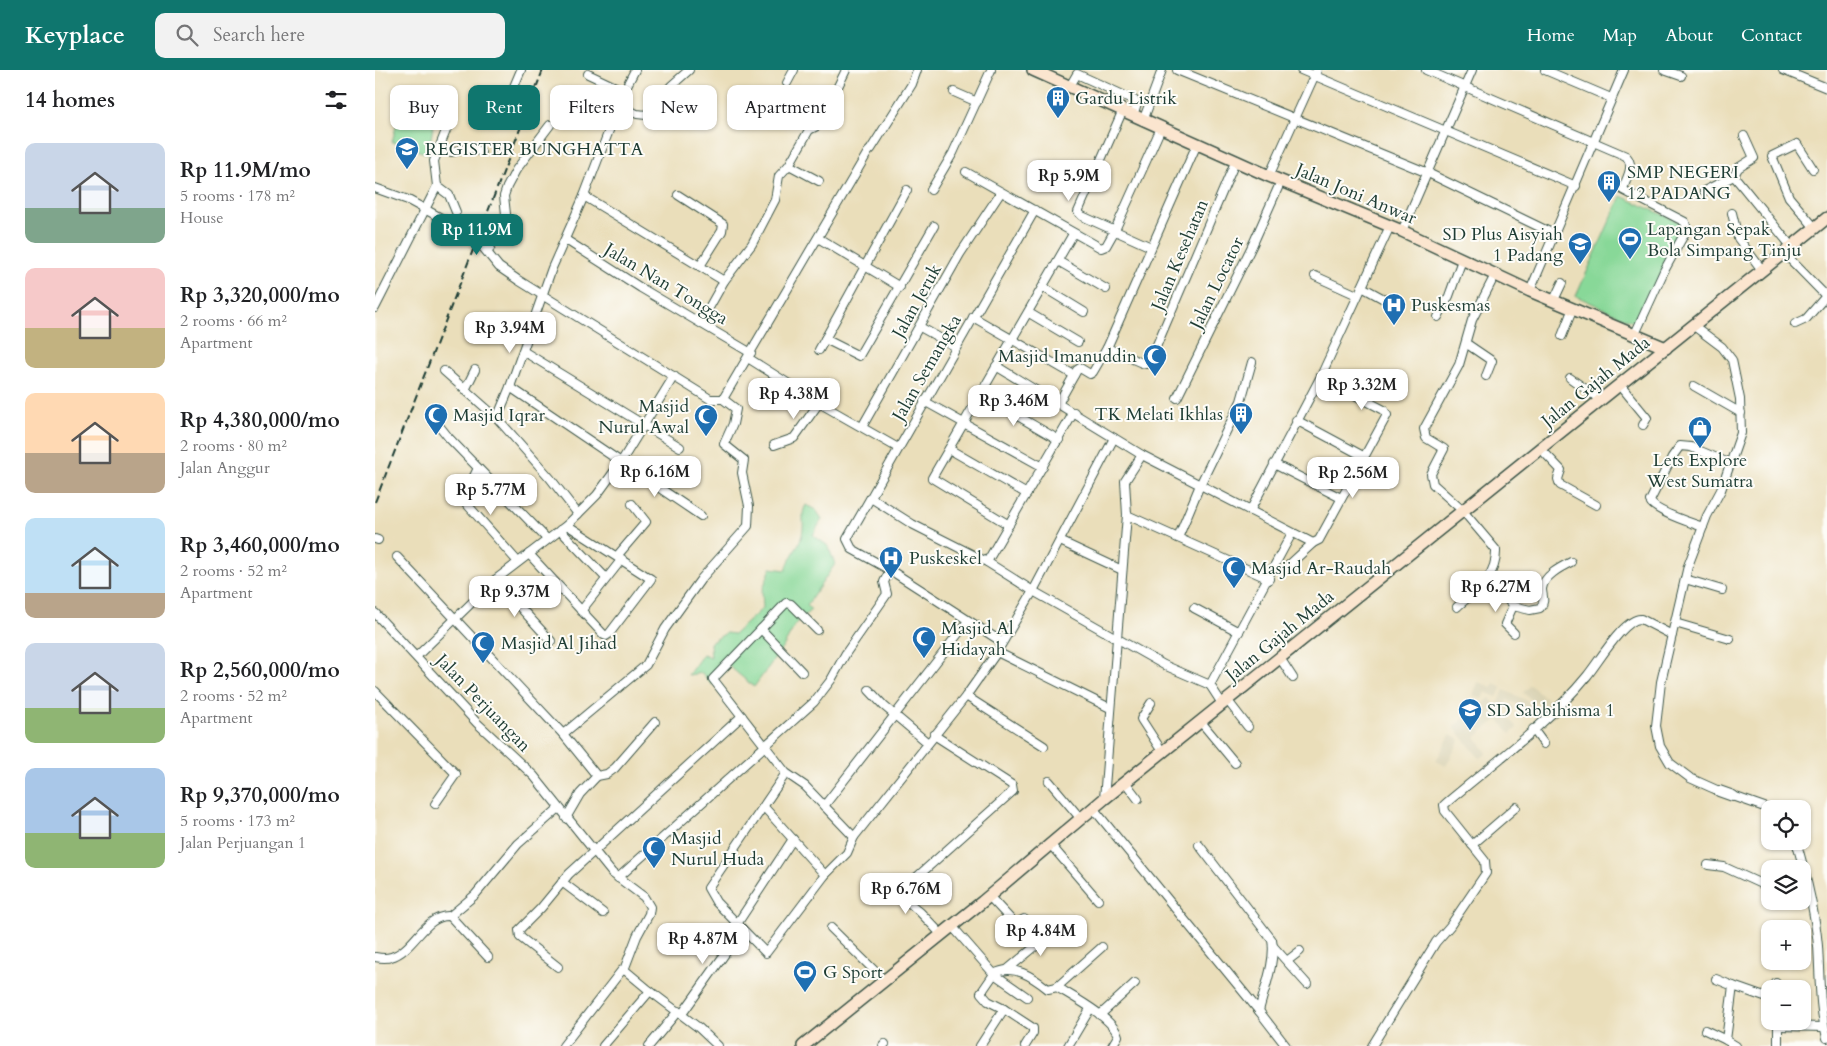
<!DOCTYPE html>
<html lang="en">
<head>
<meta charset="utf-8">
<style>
	body { margin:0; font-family:Cardo,serif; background:#f2f2f2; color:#202124; height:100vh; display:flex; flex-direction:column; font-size:19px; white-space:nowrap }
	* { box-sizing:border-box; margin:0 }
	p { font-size:16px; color:#757577 }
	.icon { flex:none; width:28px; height:28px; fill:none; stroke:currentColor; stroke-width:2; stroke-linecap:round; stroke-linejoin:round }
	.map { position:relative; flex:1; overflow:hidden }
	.panel { display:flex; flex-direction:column; background:#fff; width:375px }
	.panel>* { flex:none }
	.banner { position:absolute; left:15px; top:15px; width:475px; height:45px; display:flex; gap:10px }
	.controls { position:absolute; left:1386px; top:730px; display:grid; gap:10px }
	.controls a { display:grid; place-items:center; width:50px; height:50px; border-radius:10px; background:#fff; box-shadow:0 1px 4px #0004; font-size:25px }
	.price { position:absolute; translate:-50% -42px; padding:0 11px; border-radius:10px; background:#fff; color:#222; font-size:16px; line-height:32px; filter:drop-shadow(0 1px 2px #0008) }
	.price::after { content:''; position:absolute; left:50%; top:30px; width:15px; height:11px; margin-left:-8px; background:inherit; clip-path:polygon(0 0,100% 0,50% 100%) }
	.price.selected { background:#0f766e; color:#fff }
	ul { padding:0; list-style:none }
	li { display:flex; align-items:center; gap:15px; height:125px; padding:0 25px }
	li span { display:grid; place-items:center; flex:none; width:140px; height:100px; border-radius:10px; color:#555 }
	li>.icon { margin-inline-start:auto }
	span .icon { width:60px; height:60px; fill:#fffc; stroke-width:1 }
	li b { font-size:21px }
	h2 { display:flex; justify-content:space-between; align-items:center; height:60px; padding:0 25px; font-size:21px }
	.tag { padding:0 18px; border-radius:10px; background:#fff; box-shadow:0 1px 4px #0004; font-size:18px; line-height:45px }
	.tag.selected { background:#0f766e; color:#fff }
	header { display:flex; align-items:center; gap:30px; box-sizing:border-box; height:70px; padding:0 25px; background:#0f766e; color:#fff }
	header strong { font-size:24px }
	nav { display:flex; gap:28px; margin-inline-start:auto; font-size:18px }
	.search { width:350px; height:45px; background:#f2f2f2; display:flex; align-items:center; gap:12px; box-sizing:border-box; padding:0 18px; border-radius:10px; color:#757577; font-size:19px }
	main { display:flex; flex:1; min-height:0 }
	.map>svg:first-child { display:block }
</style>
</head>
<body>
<header>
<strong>Keyplace</strong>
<div class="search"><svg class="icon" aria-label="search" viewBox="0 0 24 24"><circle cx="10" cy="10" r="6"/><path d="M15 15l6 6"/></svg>Search here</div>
<nav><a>Home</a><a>Map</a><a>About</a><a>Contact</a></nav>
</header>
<main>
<section class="panel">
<h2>14 homes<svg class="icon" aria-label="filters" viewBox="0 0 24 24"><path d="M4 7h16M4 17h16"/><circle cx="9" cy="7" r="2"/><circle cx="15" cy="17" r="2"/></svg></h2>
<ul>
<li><span style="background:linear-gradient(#c9d6e8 65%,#7fa58c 0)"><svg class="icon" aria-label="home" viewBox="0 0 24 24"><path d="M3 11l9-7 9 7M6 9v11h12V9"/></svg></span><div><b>Rp 11.9M/mo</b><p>5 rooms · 178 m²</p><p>House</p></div></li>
<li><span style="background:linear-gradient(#f6c9c9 60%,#c2b280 0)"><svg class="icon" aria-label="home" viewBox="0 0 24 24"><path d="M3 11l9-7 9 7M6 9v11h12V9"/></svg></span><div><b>Rp 3,320,000/mo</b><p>2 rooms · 66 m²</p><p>Apartment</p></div></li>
<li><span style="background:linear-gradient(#ffd9b3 60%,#b9a48a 0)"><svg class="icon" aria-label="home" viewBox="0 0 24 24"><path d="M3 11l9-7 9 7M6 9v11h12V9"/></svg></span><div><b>Rp 4,380,000/mo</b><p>2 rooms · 80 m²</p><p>Jalan Anggur</p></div></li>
<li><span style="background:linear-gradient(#bfe0f5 75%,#b9a48a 0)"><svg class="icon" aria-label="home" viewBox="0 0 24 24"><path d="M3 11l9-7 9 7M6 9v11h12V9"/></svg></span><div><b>Rp 3,460,000/mo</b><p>2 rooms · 52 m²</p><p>Apartment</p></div></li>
<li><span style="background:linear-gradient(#c9d6e8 65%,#8fb573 0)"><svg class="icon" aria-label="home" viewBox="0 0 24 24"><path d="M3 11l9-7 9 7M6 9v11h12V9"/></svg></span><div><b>Rp 2,560,000/mo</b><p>2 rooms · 52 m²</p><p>Apartment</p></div></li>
<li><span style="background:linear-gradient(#a9c7e8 65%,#8fb573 0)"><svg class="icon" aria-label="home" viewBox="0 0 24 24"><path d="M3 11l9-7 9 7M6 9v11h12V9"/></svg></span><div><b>Rp 9,370,000/mo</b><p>5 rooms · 173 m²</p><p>Jalan Perjuangan 1</p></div></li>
</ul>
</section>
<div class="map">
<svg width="1452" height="976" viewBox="0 0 1452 976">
	<rect width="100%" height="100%" fill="#fdfcf7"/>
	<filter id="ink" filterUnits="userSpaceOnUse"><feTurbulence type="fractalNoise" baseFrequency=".02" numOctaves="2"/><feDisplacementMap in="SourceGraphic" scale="10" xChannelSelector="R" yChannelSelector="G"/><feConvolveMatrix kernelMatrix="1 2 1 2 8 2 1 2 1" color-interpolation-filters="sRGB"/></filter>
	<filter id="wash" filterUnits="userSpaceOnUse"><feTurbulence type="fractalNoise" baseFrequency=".0096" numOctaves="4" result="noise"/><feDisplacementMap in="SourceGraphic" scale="20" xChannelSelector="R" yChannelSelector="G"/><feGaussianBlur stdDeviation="1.12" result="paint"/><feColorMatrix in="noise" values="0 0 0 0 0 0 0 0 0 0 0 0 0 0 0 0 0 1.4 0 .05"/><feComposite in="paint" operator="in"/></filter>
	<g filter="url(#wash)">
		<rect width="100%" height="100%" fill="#eadeba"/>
		<!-- built -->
		<g fill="#d9d2b2">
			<path d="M1103 612 1117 617 1119 613 1127 617 1122 627 1110 622 1107 629 1098 625Z"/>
			<path d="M1155 615 1168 626 1162 634 1148 623Z"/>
			<path d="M1129 620 1161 635 1158 642 1132 630 1131 633 1139 636 1137 641 1124 636 1142 658 1135 664 1123 649 1100 667 1112 683 1105 689 1079 657 1115 628 1121 636Z"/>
			<path d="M1169 626 1179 635 1173 642 1163 634Z"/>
			<path d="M1075 665 1085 670 1071 696 1061 691Z"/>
		</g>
		<!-- green -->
		<g fill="#88d898" stroke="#548a66">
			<path d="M25 41 59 52 53 84 17 72Z"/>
			<path d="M1246 126 1309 154 1263 254 1201 226Z"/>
			<path d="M431 435 441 440 447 449 438 465 453 476 460 494 432 535 436 540 422 552 408 577 379 617 354 596 344 605 337 615 327 603 313 605 328 584 336 587 335 573 351 563 359 564 388 538 387 521 396 498 411 500C415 485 427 474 428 459 429 450 426 443 431 435Z"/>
		</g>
	</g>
	<g filter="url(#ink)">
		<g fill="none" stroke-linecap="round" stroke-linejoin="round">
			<!-- minor casing -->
			<g stroke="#3d5548" stroke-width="10">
				<g id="minor">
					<path d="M802 0 1053 103 1179 164"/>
					<path d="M926 0 1201 116"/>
					<path d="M1051 0 1251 86C1261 97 1250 109 1248 120L1310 152 1312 159 1289 201 1260 264"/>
					<path d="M1170 0 1236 28"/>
					<path d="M1289 0 1306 6"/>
					<path d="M1408 0 1452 18"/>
					<path d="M213 4 249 21"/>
					<path d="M412 13 419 0"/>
					<path d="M695 16 702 4 759 30 762 33 758 46"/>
					<path d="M579 22 602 32"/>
					<path d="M245 36 262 44 271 45 296 16 314 0"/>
					<path d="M129 40 146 0"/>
					<path d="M747 42 703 142 707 146 776 177"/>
					<path d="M768 51 787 0"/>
					<path d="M63 80 77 82 97 78 106 82"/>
					<path d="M414 95 444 111"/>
					<path d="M1438 99 1422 74 1397 86 1414 127 1440 158"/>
					<path d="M591 102 726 178 731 176 740 160 786 58"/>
					<path d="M894 106 942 0"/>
					<path d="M1359 106 1363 98 1379 88 1369 66"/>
					<path d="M62 116 74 125 81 142"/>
					<path d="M0 118 33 130 79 155 106 175 124 197 143 210 335 329H348L361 339 358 354 349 374 369 390 367 403 374 436 373 456 326 509 290 559 271 595 188 664"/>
					<path d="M556 120 578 83 616 0"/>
					<path d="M1329 121 1359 106 1416 176"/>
					<path d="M303 125 348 154 347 161 325 196"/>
					<path d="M209 126 349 211"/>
					<path d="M1357 143 1363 168 1387 200"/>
					<path d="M1027 161 1097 0"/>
					<path d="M443 168 525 217"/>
					<path d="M191 170 266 218 376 283"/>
					<path d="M113 182 131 144 129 126 132 117 141 100 175 55"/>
					<path d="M1409 183 1452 227"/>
					<path d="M683 191 731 219"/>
					<path d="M940 206 982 225"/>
					<path d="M668 217 709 242"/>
					<path d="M987 217 1018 234"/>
					<path d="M1155 221 1249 0"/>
					<path d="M1179 230 1187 213"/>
					<path d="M0 238 62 116 59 91 72 58"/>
					<path d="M654 243 703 272"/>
					<path d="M598 247 699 305"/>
					<path d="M1063 247 1074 226 1087 190"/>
					<path d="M326 252 349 211 377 174 400 130 404 106 414 95 434 60 444 55 471 0"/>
					<path d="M1420 254 1431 249 1451 226"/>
					<path d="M1319 256 1347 277 1357 290 1365 329 1366 363 1346 420 1332 446 1313 496 1286 612 1281 656 1285 676 1295 693 1315 708 1344 721"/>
					<path d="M545 257 581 277"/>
					<path d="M1187 266 1198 238"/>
					<path d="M450 269 484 286 559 156"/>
					<path d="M1092 274 1117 291 1111 306"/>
					<path d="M732 278 767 293 771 294 775 291 861 90"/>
					<path d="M444 280 532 120"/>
					<path d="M148 281 305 377"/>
					<path d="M373 288 444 333 523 378"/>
					<path d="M621 296 767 385 938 473 944 470 1012 345 1009 340 976 323"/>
					<path d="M69 301 122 348 175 408 203 444"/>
					<path d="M1195 308 1226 330"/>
					<path d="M1245 315 1272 348 1268 355"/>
					<path d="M1319 316 1366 343"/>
					<path d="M135 317 326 446"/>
					<path d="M90 320 100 300"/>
					<path d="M605 324 684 370"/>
					<path d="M802 328 878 174 906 111"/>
					<path d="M348 329 493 82 496 79 537 14 542 0"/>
					<path d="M549 331 668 397"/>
					<path d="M684 332 702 300 705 298 715 304 718 302 732 278 822 74"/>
					<path d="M122 348 135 317 177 198 209 126 249 21 260 0"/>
					<path d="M921 350 988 386"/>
					<path d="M62 353 74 368 172 469"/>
					<path d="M487 357 585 184 626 122"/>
					<path d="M399 375 419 368 444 333"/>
					<path d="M574 379 652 424"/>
					<path d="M1166 379 1186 400 1183 409 1185 415 1221 435"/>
					<path d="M899 394 966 428"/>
					<path d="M103 398 89 427 90 432 143 492"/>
					<path d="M496 428 537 454 612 492 658 521 789 595 835 615"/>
					<path d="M875 441 945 308 1015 156"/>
					<path d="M752 445 894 509"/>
					<path d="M634 455 557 408 698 164"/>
					<path d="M1328 457C1316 453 1279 441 1275 431L1297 387 1305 376 1316 377 1356 394"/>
					<path d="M185 460 231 508"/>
					<path d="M803 468 825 415 866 331 877 292"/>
					<path d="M0 469 3 470"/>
					<path d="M685 471 747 500"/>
					<path d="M154 484 229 565 231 566 234 564 276 509 192 455"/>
					<path d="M242 486 271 452 257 434"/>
					<path d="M22 487 188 664 222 706 205 724 191 748"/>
					<path d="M612 492 699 342"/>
					<path d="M914 495 938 473"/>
					<path d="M1115 508 1138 536 1130 554 1139 563"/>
					<path d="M1310 509 1347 520"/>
					<path d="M120 510 176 571"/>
					<path d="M1138 536 1155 540 1165 538C1171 531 1167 526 1167 519 1168 506 1186 497 1196 492"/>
					<path d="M1082 537C1101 520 1122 508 1121 480L1088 441 1058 414 1056 404 1069 379 1051 368 1049 359 1084 295 1097 250 1120 205"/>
					<path d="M819 538 864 562"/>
					<path d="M206 541 247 489"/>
					<path d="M0 543 102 653 159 706 237 803 269 827 275 837 274 844 262 866 249 900"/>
					<path d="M1300 553 1355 569"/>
					<path d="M386 559 427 602"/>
					<path d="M627 572 515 500 477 479 472 469 660 140"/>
					<path d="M622 582 735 638"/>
					<path d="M42 586 120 510 192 455 222 425 246 392 299 306"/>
					<path d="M905 588 918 608"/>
					<path d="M494 620 509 636 553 673"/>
					<path d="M0 621 81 704 60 734"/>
					<path d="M591 626 669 676"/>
					<path d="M853 631 873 657"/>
					<path d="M776 633 766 649 788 683"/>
					<path d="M848 635 835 615 917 463"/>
					<path d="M826 652 860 693"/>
					<path d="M1158 659 1169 674"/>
					<path d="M411 703 333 818 341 832 391 883 450 805 472 783 479 767 430 716 411 703 338 609 411 533 416 534 442 560"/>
					<path d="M222 706 232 704 240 698 280 652"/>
					<path d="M674 711 706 749"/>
					<path d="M750 712 763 729"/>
					<path d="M1358 726 1395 739"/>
					<path d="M729 729 752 445 750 411 767 385"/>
					<path d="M449 736 593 551"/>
					<path d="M389 737 450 805"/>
					<path d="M718 738 884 941C889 920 901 891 897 870L824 775"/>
					<path d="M479 767 591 626 622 582 658 521 739 368"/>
					<path d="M1421 771C1431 805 1440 841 1443 876 1445 908 1444 937 1452 968"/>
					<path d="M675 774 723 830"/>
					<path d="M1097 775 1141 737"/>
					<path d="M1333 795 1349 797 1395 818"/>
					<path d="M243 808 439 632 456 610 471 583 512 524 509 512 515 500"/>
					<path d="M507 810 545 842 567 865"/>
					<path d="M187 812 228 843"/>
					<path d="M524 823 638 721 637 715 559 665"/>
					<path d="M614 826 640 854 649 849"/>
					<path d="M75 846 100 825 143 774 184 738"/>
					<path d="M362 854 418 769"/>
					<path d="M577 856 619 904C638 893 658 907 673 919L682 917C698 927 738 948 743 966L737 976"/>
					<path d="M456 858 510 911"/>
					<path d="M898 876 932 914"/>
					<path d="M0 887C5 888 11 889 16 887 39 881 50 844 75 846L113 887"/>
					<path d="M912 891 925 881"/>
					<path d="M183 897 145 867 144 860 166 838 194 804 367 646"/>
					<path d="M633 899 685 856"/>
					<path d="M1341 909 1358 916"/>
					<path d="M682 917 727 877"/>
					<path d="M1401 919V913"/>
					<path d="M629 939 658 958V963L650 976"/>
					<path d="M884 941 911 976"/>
					<path d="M307 944 367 860"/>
					<path d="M725 945 760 913"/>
					<path d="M1404 956 1449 957"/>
					<path d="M1330 960 1351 970"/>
					<path d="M188 976 247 900 251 901 275 921"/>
					<path d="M228 976 275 921 324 958 343 976"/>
					<path d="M274 976 303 941"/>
					<path d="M508 976 510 974"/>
					<path d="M605 976 629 939 613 931 606 923 619 904 652 927"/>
					<path d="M693 976 715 939"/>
					<path d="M997 976 1061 872 1075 856 1111 803 1110 791 1070 741 1069 735C1116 695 1173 654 1212 606 1223 593 1249 548 1266 549L1297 565"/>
					<path d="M1361 976 1351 970 1358 916 1395 929"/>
					<path d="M1403 976V953"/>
				</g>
			</g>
			<!-- tertiary casing -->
			<g stroke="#3d5548" stroke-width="12">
				<path id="tertiary" d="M1344 721 1358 726"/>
			</g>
			<!-- secondary casing -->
			<g stroke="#3d5548" stroke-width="14">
				<g id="secondary">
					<path d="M658 0 894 106 1027 161 1155 221 1291 278"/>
					<path d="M428 976 607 832 729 729 1452 148"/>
				</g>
			</g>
			<!-- minor -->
			<use href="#minor" stroke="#fff" stroke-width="8"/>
			<!-- tertiary -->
			<use href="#tertiary" stroke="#fff" stroke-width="10"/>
			<!-- secondary -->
			<use href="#secondary" stroke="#fbe5cf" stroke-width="11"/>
			<!-- rail -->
			<path stroke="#1f3d34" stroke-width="2" stroke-dasharray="8 4" stroke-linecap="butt" d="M0 432 168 0"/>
		</g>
	</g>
	<!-- icons -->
	<defs>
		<g id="building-pin" transform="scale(1.25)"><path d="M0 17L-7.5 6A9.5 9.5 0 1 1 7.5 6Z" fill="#1f6fb2" stroke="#fdfcf7"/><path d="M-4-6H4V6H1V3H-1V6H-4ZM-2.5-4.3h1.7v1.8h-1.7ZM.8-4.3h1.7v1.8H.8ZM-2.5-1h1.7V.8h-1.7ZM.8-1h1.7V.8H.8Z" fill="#fff"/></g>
		<g id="university-pin" transform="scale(1.25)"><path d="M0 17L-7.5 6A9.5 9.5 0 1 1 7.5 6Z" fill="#1f6fb2" stroke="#fdfcf7"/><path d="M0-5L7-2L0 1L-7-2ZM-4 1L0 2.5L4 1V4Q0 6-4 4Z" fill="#fff"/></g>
		<g id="stadium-pin" transform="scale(1.25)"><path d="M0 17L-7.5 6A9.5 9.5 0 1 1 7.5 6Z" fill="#1f6fb2" stroke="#fdfcf7"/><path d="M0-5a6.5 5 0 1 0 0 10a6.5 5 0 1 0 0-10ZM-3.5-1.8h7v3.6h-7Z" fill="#fff"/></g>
		<g id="school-pin" transform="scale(1.25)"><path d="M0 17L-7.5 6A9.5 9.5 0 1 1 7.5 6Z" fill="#1f6fb2" stroke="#fdfcf7"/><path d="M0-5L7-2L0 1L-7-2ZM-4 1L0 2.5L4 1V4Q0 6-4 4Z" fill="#fff"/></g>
		<g id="hospital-pin" transform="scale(1.25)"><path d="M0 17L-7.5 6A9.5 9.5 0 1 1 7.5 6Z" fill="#1f6fb2" stroke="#fdfcf7"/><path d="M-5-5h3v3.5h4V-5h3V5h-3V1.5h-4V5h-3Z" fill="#fff"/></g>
		<g id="mosque-pin" transform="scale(1.25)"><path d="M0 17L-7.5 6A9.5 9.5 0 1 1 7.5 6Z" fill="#1f6fb2" stroke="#fdfcf7"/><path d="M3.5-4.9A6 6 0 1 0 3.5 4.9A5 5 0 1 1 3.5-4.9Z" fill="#fff"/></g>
		<g id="shop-pin" transform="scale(1.25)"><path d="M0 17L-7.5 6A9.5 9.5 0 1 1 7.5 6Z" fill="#1f6fb2" stroke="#fdfcf7"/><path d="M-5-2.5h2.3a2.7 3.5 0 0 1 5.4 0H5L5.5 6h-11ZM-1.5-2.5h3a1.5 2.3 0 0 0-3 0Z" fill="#fff"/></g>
	</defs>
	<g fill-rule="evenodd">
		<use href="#building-pin" x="683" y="28"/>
		<use href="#university-pin" x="32" y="79"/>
		<use href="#building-pin" x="1234" y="112"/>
		<use href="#stadium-pin" x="1255" y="169"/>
		<use href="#school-pin" x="1205" y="174"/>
		<use href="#hospital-pin" x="1019" y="235"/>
		<use href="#mosque-pin" x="780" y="286"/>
		<use href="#building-pin" x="866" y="344"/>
		<use href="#mosque-pin" x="61" y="345"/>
		<use href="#mosque-pin" x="331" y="346"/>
		<use href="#shop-pin" x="1325" y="358"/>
		<use href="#hospital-pin" x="516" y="488"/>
		<use href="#mosque-pin" x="859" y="498"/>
		<use href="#mosque-pin" x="549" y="568"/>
		<use href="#mosque-pin" x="108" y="573"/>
		<use href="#school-pin" x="1095" y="640"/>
		<use href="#mosque-pin" x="279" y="778"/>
		<use href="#stadium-pin" x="430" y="902"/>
	</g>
	<g text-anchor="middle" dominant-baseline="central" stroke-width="4" stroke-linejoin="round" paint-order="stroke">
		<!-- poi labels -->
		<g font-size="18" fill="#1f3d34" stroke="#fdfcf7" text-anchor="start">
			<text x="700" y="28">Gardu Listrik</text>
			<text x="50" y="79">REGISTER BUNGHATTA</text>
			<text x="1252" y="102">SMP NEGERI<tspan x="1252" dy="21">12 PADANG</tspan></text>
			<text x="1272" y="159">Lapangan Sepak<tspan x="1272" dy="21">Bola Simpang Tinju</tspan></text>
			<text x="1188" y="164" text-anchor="end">SD Plus Aisyiah<tspan x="1188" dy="21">1 Padang</tspan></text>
			<text x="1036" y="235">Puskesmas</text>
			<text x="762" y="286" text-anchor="end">Masjid Imanuddin</text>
			<text x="314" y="336" text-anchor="end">Masjid<tspan x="314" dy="21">Nurul Awal</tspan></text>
			<text x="848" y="344" text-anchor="end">TK Melati Ikhlas</text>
			<text x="78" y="345">Masjid Iqrar</text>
			<text x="1325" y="390" text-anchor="middle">Lets Explore<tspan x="1325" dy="21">West Sumatra</tspan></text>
			<text x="534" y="488">Puskeskel</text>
			<text x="876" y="498">Masjid Ar-Raudah</text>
			<text x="566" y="558">Masjid Al<tspan x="566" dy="21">Hidayah</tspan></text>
			<text x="126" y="573">Masjid Al Jihad</text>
			<text x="1112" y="640">SD Sabbihisma 1</text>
			<text x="296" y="768">Masjid<tspan x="296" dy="21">Nurul Huda</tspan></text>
			<text x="448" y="902">G Sport</text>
		</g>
		<!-- street labels -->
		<g font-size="18" fill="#1f3d34" stroke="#fdfcf7">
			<text transform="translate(981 124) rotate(23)">Jalan Joni Anwar</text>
			<text transform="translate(805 185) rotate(-67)">Jalan Kesehatan</text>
			<text transform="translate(842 213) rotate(-64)">Jalan Locator</text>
			<text transform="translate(291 214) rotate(31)">Jalan Nan Tongga</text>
			<text transform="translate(542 231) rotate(-61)">Jalan Jeruk</text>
			<text transform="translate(552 298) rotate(-60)">Jalan Semangka</text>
			<text transform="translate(1221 312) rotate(-39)">Jalan Gajah Mada</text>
			<text transform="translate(905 566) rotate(-39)">Jalan Gajah Mada</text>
			<text transform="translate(108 633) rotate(46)">Jalan Perjuangan</text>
		</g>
	</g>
</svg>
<div class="controls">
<a><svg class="icon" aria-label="locate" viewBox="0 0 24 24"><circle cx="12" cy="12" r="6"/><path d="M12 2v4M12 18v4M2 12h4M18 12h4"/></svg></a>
<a><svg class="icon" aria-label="layers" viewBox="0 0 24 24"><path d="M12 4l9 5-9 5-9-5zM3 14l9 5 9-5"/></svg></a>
<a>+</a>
<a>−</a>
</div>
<b class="price" style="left:694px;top:132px">Rp 5.9M</b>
<b class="price selected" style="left:102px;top:186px">Rp 11.9M</b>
<b class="price" style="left:135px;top:284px">Rp 3.94M</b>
<b class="price" style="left:987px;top:341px">Rp 3.32M</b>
<b class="price" style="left:419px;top:350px">Rp 4.38M</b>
<b class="price" style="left:639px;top:357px">Rp 3.46M</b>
<b class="price" style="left:280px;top:428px">Rp 6.16M</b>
<b class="price" style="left:978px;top:429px">Rp 2.56M</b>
<b class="price" style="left:116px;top:446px">Rp 5.77M</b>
<b class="price" style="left:1121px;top:543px">Rp 6.27M</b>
<b class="price" style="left:140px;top:548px">Rp 9.37M</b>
<b class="price" style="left:531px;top:845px">Rp 6.76M</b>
<b class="price" style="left:666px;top:887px">Rp 4.84M</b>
<b class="price" style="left:328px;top:895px">Rp 4.87M</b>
<div class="banner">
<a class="tag">Buy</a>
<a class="tag selected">Rent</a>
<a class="tag">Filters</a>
<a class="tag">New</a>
<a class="tag">Apartment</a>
</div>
</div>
</main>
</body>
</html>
